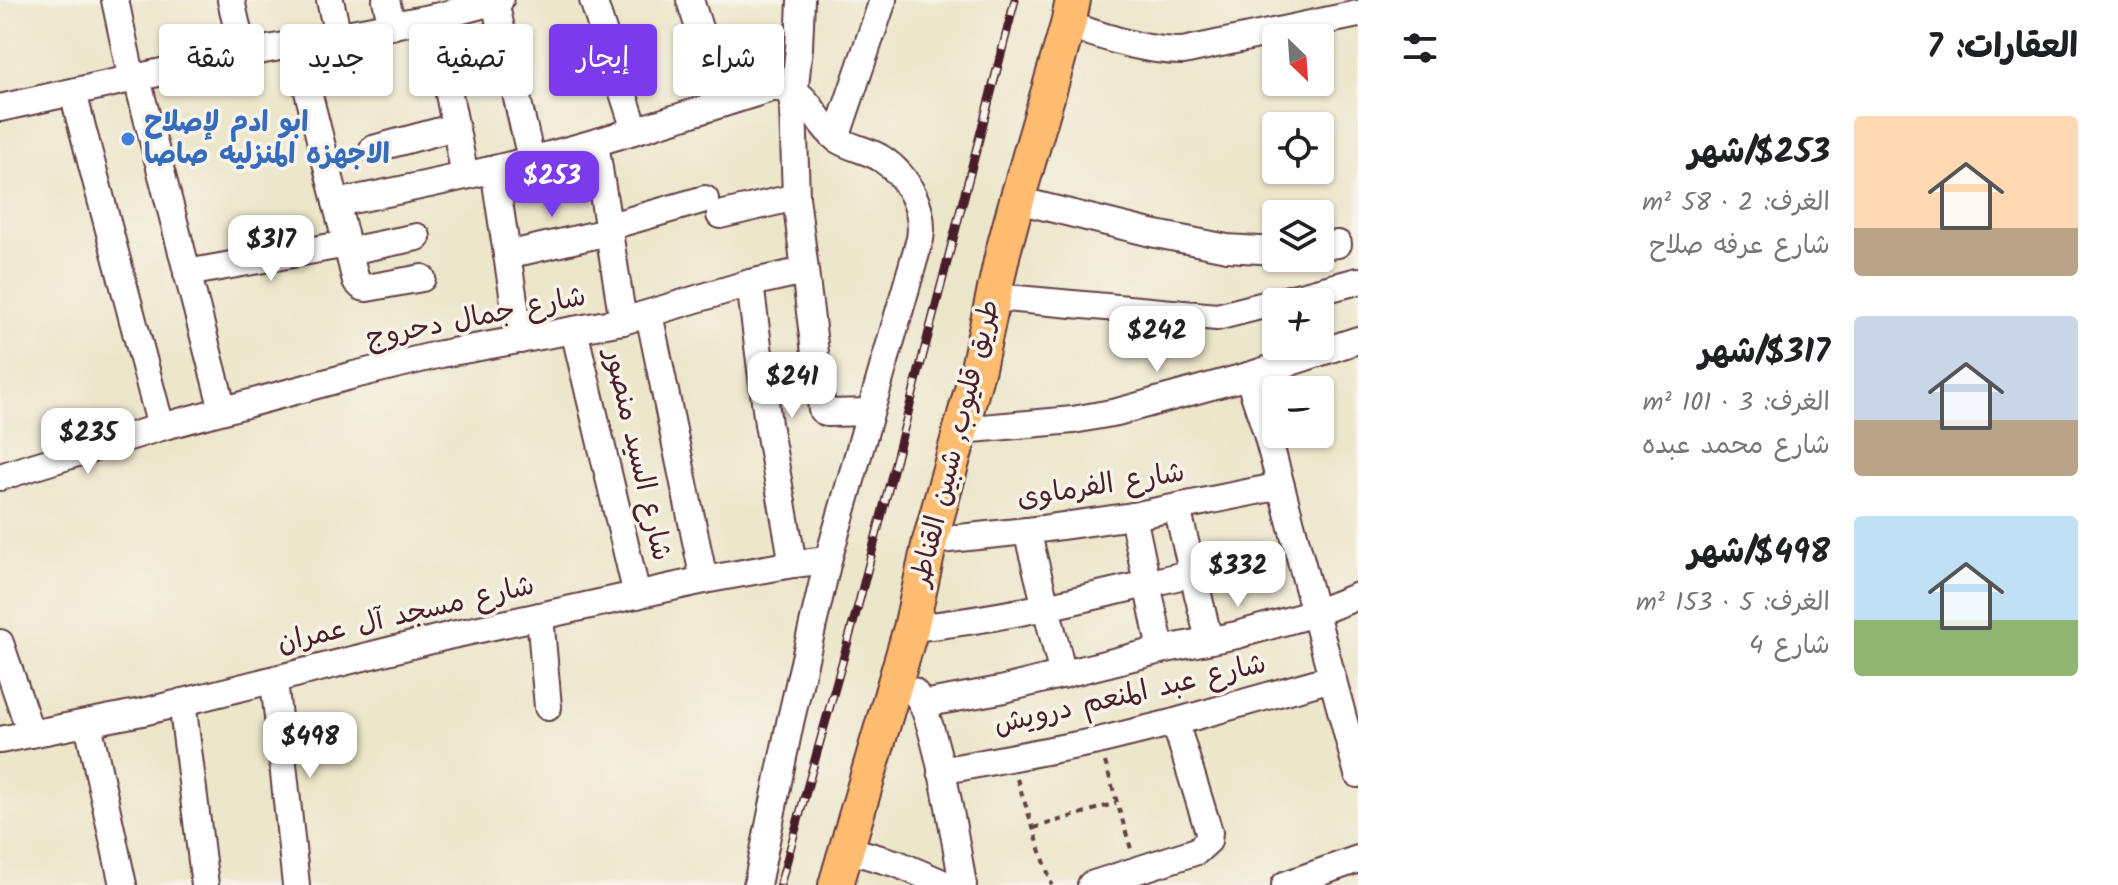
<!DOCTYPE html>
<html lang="ar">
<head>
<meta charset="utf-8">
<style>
	body { margin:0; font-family:Kalam,"Playpen Sans Arabic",sans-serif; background:#f6f6f6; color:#202124; direction:rtl; height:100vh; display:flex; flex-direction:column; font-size:30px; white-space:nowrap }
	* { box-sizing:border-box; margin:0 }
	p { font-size:26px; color:#757577 }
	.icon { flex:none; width:44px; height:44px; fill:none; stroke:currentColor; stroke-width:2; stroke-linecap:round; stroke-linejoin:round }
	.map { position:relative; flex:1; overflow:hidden; direction:ltr }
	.panel { display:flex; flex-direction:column; background:#fff; width:760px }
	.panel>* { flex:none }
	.banner { position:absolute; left:24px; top:24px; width:760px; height:72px; direction:rtl; display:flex; gap:16px }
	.needle { width:52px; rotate:155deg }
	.fabs { position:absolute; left:1262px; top:24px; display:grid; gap:16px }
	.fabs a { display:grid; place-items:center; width:72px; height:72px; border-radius:8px; background:#fff; box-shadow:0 2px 6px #0004; font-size:40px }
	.price { position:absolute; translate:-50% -68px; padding:0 18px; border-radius:16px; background:#fff; color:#222; font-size:26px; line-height:52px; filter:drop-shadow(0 2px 4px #0008) }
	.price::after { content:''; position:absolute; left:50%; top:48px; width:24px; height:18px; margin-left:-12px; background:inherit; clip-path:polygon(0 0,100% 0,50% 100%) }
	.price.active { background:#7c3aed; color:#fff }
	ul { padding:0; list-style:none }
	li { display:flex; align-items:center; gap:24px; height:200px; padding:0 40px }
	li span { display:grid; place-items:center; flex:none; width:224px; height:160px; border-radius:8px; color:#555 }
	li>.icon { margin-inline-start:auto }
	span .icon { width:96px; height:96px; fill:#fffc; stroke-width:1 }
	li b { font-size:34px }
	h2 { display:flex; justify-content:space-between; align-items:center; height:96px; padding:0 40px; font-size:34px }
	.chip { padding:0 28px; border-radius:8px; background:#fff; box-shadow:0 2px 6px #0004; font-size:28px; line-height:72px }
	.chip.active { background:#7c3aed; color:#fff }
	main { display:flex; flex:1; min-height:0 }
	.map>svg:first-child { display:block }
</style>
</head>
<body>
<main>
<section class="panel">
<h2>العقارات: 7<svg class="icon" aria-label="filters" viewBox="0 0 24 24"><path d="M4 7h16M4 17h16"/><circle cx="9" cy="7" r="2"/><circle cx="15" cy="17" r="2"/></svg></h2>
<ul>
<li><span style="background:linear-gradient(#ffd9b3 70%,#b9a48a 0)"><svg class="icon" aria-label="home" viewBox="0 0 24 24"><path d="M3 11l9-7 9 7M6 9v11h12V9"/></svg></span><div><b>$253/شهر</b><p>الغرف: 2 · 58 m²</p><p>شارع عرفه صلاح</p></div></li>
<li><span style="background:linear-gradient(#c9d6e8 65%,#b9a48a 0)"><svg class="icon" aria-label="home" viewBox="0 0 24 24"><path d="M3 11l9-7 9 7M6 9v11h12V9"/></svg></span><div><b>$317/شهر</b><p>الغرف: 3 · 101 m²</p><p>شارع محمد عبده</p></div></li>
<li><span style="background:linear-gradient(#bfe0f5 65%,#8fb573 0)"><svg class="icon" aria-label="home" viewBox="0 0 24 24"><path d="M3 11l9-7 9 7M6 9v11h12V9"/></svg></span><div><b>$498/شهر</b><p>الغرف: 5 · 153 m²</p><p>شارع 4</p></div></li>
</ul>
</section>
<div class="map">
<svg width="1358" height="885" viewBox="0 0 1358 885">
	<rect width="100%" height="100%" fill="#f7f3e8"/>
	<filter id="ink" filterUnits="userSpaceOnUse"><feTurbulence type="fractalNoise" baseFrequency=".0125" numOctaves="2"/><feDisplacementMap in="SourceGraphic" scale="16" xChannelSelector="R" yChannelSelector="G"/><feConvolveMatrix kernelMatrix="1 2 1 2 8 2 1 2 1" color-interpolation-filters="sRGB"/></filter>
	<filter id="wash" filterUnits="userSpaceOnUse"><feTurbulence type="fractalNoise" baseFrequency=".006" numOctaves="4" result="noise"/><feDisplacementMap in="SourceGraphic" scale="32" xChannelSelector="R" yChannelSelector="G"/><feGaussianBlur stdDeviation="1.8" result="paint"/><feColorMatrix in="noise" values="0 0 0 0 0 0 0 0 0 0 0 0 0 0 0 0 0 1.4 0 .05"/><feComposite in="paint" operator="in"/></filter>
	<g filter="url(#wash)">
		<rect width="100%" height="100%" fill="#ece6ca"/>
	</g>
	<g filter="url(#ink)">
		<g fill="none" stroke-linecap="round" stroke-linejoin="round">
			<!-- minor casing -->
			<g stroke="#623d43" stroke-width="30">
				<g id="minor">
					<path d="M115 0 132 80"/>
					<path d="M231 0 243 54"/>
					<path d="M330 0 338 36"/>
					<path d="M386 0 392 26"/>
					<path d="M593 0 635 130"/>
					<path d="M690 0 723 103"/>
					<path d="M801 0 799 47 793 106 796 197 822 410 827 413 870 412"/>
					<path d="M495 2 531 159"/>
					<path d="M434 17 465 176"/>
					<path d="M1068 25C1106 37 1142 51 1183 51L1358 14"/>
					<path d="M296 44 356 281 362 287 367 288 422 278"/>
					<path d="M137 79 223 410"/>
					<path d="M73 93 161 427"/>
					<path d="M0 108 243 54 440 16 500 0"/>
					<path d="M836 138 883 0"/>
					<path d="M595 143 623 321"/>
					<path d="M373 149 455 127"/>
					<path d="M494 169 520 340"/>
					<path d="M1017 200 1151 233 1227 248 1276 251"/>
					<path d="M336 203C424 186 511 167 597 142 656 125 714 106 772 88 811 86 811 120 837 139 850 148 869 150 882 159 908 176 925 209 920 239L828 560 790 723 757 885"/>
					<path d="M720 215 796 197"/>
					<path d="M607 227 705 199"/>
					<path d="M1320 246 1338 244"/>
					<path d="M349 251 417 237"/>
					<path d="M507 255 608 232"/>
					<path d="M187 273 347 244"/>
					<path d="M750 283 768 424 793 564"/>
					<path d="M994 297 1217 317 1276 302"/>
					<path d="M1277 302 1358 281"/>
					<path d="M649 314 704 580"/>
					<path d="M574 330 637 595"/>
					<path d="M1248 376 1266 430 1358 774"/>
					<path d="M961 430 1073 420 1117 412 1248 376 1358 340"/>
					<path d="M0 477 161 427 354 375 441 354 623 321 750 283 804 271"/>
					<path d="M1177 508 1209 640"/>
					<path d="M1133 516 1161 650"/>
					<path d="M1027 531 1063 675"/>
					<path d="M930 541 1027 531 1133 516 1281 486"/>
					<path d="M540 616 548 707"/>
					<path d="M911 628C1007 619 1099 595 1193 573"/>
					<path d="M0 643 31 734"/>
					<path d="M274 680 296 885"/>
					<path d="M913 691C935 710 957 850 963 885"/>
					<path d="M182 702 205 885"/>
					<path d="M923 704 1000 690 1161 650 1237 635 1315 613 1358 596"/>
					<path d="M88 723 123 885"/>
					<path d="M0 740 147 711 452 635 540 616 704 580 793 564 828 560"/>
					<path d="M941 771 1098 741 1175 722 1332 678"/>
					<path d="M846 849 898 864 947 885"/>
					<path d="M1091 885 1197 851 1208 841 1209 832 1175 722"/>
					<path d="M1285 885 1358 859"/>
				</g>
			</g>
			<!-- major casing -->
			<g stroke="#623d43" stroke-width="38">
				<path id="major" d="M836 885 911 628 930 541 978 368 1003 252 1017 200 1068 25 1073 0"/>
			</g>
			<!-- path -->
			<g stroke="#623d43" stroke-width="4" stroke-dasharray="6 6" stroke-linecap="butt">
				<path d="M1105 762 1131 849"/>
				<path d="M1017 779 1052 885"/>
				<path d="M1034 828 1116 803"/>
			</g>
			<!-- minor -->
			<use href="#minor" stroke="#fff" stroke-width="26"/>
			<!-- major -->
			<use href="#major" stroke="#febc70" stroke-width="34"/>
			<!-- rail casing -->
			<g stroke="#4a1f2b" stroke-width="9">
				<path id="rail" d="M780 885 859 602 1015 0"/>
			</g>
			<!-- rail -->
			<use href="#rail" stroke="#f7f3e8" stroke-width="6" stroke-dasharray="18" stroke-linecap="butt"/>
		</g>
	</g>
	<!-- markers -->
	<circle fill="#3f7fe0" stroke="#f7f3e8" stroke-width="3" cx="128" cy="139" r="8"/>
	<g text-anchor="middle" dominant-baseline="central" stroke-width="7" stroke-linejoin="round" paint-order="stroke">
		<!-- shop labels -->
		<g font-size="28" font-weight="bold" fill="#366cbe" stroke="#f7f3e8" text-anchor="start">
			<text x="144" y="123">ابو ادم لإصلاح<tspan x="144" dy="32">الاجهزه المنزليه صاصا</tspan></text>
		</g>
		<!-- street labels -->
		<g font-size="28" fill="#4a1f2b" stroke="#f7f3e8">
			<text transform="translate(476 318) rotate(-11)">شارع جمال دحروج</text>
			<text transform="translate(956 443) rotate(-76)">طريق قليوب, شبين القناطر</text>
			<text transform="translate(637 455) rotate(77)">شارع السيد منصور</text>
			<text transform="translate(1101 486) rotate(-9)">شارع الفرماوى</text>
			<text transform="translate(406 615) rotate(-13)">شارع مسجد آل عمران</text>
			<text transform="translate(1130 695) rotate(-13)">شارع عبد المنعم درويش</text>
		</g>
	</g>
</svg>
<div class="fabs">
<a><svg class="needle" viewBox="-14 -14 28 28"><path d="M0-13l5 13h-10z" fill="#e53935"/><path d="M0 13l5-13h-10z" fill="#757577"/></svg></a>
<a><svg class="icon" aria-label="locate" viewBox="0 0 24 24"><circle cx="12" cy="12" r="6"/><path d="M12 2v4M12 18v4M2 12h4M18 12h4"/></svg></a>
<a><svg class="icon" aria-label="layers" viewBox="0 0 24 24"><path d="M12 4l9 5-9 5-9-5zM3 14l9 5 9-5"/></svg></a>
<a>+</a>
<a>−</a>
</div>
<b class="price active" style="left:552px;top:219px">$253</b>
<b class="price" style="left:271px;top:283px">$317</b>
<b class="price" style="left:1157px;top:374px">$242</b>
<b class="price" style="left:792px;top:420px">$241</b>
<b class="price" style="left:88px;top:476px">$235</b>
<b class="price" style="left:1238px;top:609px">$332</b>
<b class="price" style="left:310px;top:780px">$498</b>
<div class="banner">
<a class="chip">شراء</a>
<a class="chip active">إيجار</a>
<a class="chip">تصفية</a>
<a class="chip">جديد</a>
<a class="chip">شقة</a>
</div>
</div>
</main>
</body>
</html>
